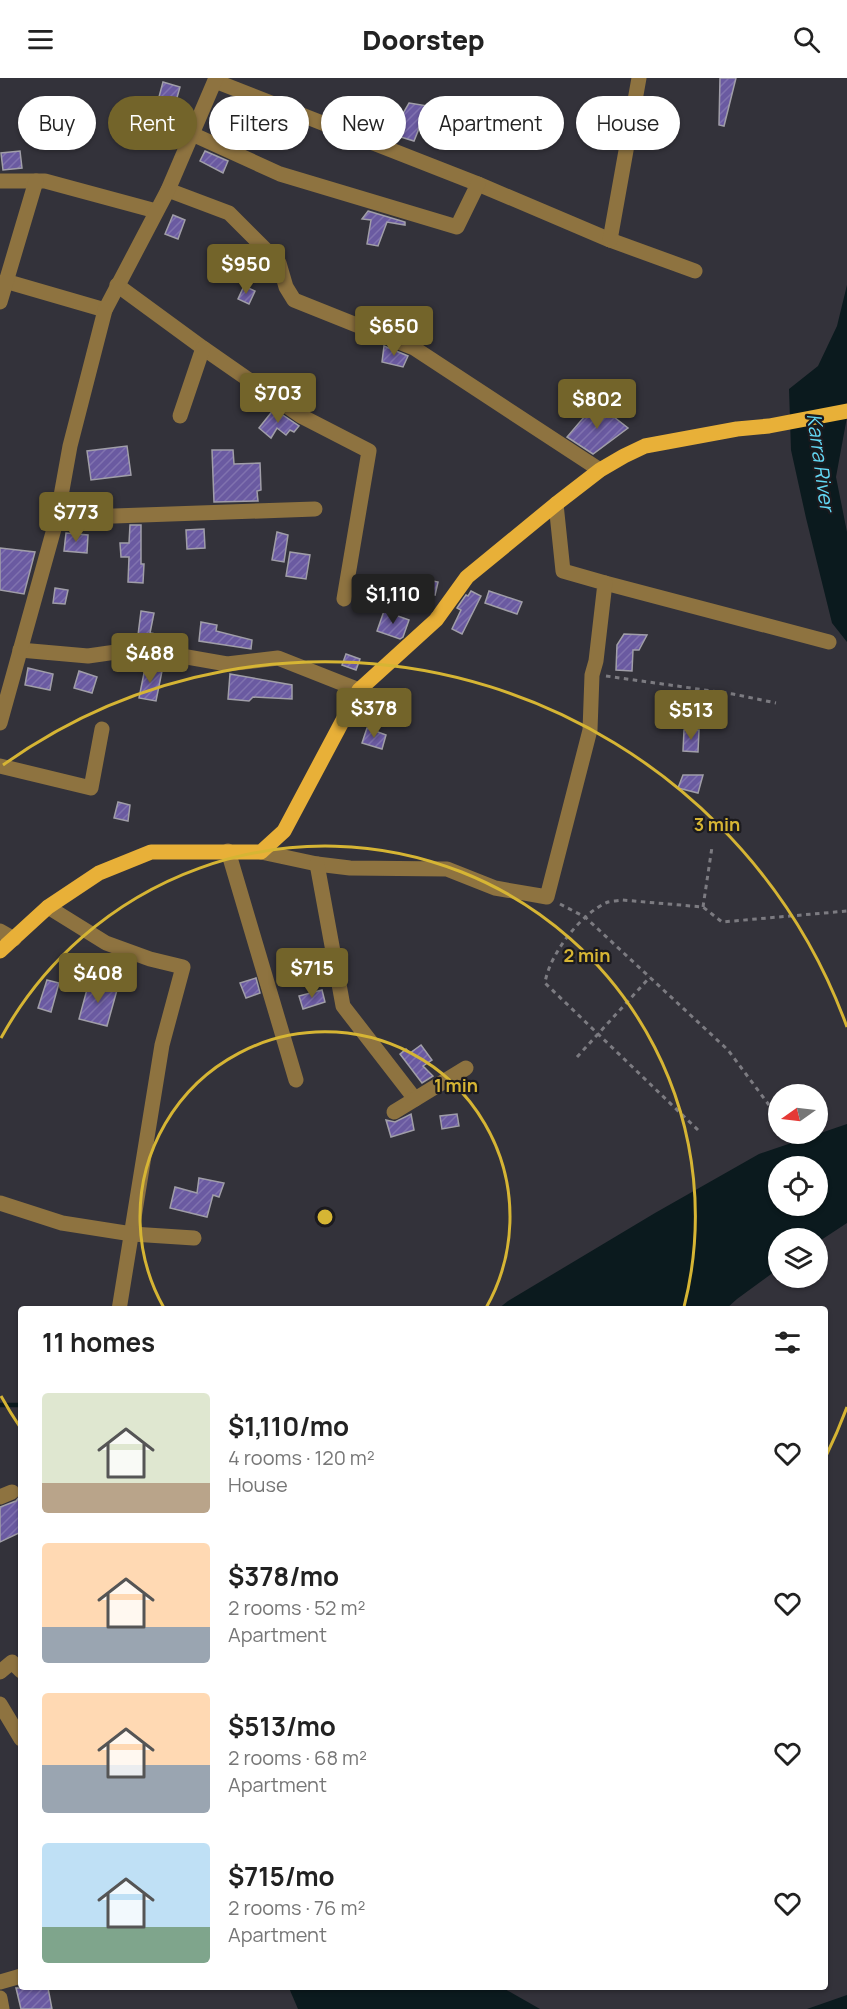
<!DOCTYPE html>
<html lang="en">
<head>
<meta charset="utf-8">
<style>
	body { margin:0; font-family:Manrope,sans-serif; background:#f6f6f6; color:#222; height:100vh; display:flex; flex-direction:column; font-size:22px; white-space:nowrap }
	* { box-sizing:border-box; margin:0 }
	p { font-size:20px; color:#767676 }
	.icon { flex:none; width:33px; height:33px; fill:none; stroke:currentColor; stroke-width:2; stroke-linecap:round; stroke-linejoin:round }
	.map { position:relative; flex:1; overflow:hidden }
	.sheet { position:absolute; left:18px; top:1228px; width:810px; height:684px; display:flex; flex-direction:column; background:#fff; border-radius:6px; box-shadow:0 2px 4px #0004 }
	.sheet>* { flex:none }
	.hud { position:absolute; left:18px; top:18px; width:812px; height:54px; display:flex; gap:12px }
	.needle { width:39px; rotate:256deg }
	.fabs { position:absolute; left:768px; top:1006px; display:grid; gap:12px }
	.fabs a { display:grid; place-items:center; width:60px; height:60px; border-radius:50%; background:#fff; box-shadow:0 2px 4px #0004; font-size:30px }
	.price { position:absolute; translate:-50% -51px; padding:0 14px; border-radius:6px; background:#73642a; color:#fff; font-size:20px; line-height:39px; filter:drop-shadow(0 2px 3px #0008) }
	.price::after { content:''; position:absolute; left:50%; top:36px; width:18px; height:14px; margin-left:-9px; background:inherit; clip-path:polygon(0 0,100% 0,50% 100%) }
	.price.selected { background:#222; color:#fff }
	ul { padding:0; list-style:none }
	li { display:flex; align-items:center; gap:18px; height:150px; padding:0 24px }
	li span { display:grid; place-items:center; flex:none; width:168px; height:120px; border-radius:6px; color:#555 }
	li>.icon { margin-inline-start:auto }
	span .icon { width:72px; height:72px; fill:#fffc; stroke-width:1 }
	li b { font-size:26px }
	h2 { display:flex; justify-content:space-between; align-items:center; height:72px; padding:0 24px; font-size:26px }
	.tag { padding:0 21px; border-radius:27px; background:#fff; box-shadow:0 2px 4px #0004; font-size:21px; line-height:54px }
	.tag.selected { background:#73642a; color:#fff }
	header { display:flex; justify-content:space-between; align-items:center; height:78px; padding:0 24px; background:#fff; font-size:27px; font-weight:800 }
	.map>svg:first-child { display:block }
</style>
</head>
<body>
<header><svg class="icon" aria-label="menu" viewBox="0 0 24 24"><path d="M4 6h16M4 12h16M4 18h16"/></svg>Doorstep<svg class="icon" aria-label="search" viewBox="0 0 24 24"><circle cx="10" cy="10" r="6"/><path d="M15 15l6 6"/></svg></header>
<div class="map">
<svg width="847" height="1931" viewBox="0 0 847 1931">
	<defs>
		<pattern id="building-hatch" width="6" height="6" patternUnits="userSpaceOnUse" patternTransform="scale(1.5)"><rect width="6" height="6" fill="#6a5aa1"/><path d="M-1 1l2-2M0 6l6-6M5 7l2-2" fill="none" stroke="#8072af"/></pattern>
	</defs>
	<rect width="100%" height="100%" fill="#33323a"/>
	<!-- water -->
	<g fill="#0b1a1e" fill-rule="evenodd">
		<path d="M847 207V339L836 399 847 454V564L832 545 806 440 791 372 789 311 818 288 837 248Z"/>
		<path d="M847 1046V1145L818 1164V1161H778V1191L737 1221 726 1231H498L508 1223 655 1135 759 1076ZM778 1089H818V1128H778Z"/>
		<path d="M289 1910H503L540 1931H298Z"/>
		<path d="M847 1917V1931H807Z"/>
	</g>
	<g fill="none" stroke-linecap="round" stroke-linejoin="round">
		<!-- stream -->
		<path stroke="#0b1a1e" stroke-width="4.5" d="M0 1327H21"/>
	</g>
	<!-- building -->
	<g fill="url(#building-hatch)" stroke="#a09ea8" stroke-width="1.5">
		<path d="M720 0H736L724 48 719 47Z"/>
		<path d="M163 4 180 9 176 23 159 19Z"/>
		<path d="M409 25 428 28 414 63 391 56Z"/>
		<path d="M161 43 178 47 174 63 158 59Z"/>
		<path d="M20 73 22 90 3 92 1 75Z"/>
		<path d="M205 73 228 83 223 95 200 83Z"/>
		<path d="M368 133 405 144V147L387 144 378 168 367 166 371 142 362 141Z"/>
		<path d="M173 137 185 142 178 161 165 156Z"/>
		<path d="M244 208 255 213 249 226 238 221Z"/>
		<path d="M384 268 408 278 403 289 382 284Z"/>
		<path d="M596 325 628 350 593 376 567 359Z"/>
		<path d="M274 331 299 348 294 354 290 352 286 357 277 350 271 360 259 350Z"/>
		<path d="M127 368 131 397 91 402 87 373Z"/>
		<path d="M212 372H233L234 386 260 385 261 412 257 413 258 423 214 424Z"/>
		<path d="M130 447H141V486H144L143 505 128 504 129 479H121L120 465H129Z"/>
		<path d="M204 451 205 470 187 471 186 452Z"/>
		<path d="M277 454 288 457 284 484 272 482Z"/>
		<path d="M66 455 88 457 87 475 64 473Z"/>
		<path d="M0 470 35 474 24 516 0 512Z"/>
		<path d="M290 474 310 477 306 501 286 498Z"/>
		<path d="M419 500 438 504 435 517 416 513Z"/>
		<path d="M55 510 68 512 65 526 53 525Z"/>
		<path d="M471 513 481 518 462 556 452 551 461 532 457 530 459 527 466 517 468 518Z"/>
		<path d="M489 513 522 524 517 536 485 525Z"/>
		<path d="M141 533 154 535 150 555 174 559 173 567 137 565Z"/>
		<path d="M384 533 409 542 403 559 400 561 377 553Z"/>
		<path d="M201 544 217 547 216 553 252 562 251 571 199 563Z"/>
		<path d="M624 556 647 557 639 572H633L632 593 616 592 617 567Z"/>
		<path d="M346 576 360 581 356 592 342 587Z"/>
		<path d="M28 590 53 596 50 612 25 607Z"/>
		<path d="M145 590 162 593 156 623 139 620Z"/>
		<path d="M79 593 97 599 92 615 74 610Z"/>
		<path d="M230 596 292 607V621L253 619 249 623 228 621Z"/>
		<path d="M367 650 386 657 382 671 362 665Z"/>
		<path d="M684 652H699L698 674 683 673Z"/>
		<path d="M683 697H703L698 715 678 710Z"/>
		<path d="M118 724 130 727 128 743 114 740Z"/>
		<path d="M256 900 260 915 246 920 240 905Z"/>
		<path d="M47 902 59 905 51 934 38 930Z"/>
		<path d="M89 904 117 912 107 948 79 941Z"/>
		<path d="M322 912 325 924 303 931 299 918Z"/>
		<path d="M421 967 432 982 423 988 433 998 422 1005 400 976 406 971 410 975Z"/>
		<path d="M411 1036 414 1052 391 1059 386 1042 395 1044Z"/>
		<path d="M457 1036 459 1048 442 1051 440 1038Z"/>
		<path d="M199 1100 224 1105 219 1119 213 1117 207 1139 170 1130 175 1109 197 1115Z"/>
		<path d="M21 1417V1454L0 1464V1429L16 1423Z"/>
		<path d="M16 1910H48L52 1931H21Z"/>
	</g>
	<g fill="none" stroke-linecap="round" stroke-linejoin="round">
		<!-- path -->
		<g stroke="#7c7b81" stroke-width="3" stroke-dasharray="4.5 4.5" stroke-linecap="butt">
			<path d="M606 598 733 616 776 625"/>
			<path d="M560 826 585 839 728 972 769 1027"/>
			<path d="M703 829 712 769"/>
			<path d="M577 979 650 899"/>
			<path d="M698 1052 545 905C549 877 581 835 608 824 612 823 618 823 622 822L703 829 722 844 847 833"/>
		</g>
		<!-- minor -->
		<g stroke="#8e7340" stroke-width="15">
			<path d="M215 3 478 106 610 162 695 193"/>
			<path d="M192 56 280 96 457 149 478 106"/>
			<path d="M0 103H45L156 133"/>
			<path d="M168 112 229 135 279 185 286 209 294 222 414 270 600 392"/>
			<path d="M610 162 639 0"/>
			<path d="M5 203 105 232"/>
			<path d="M117 207 203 270 301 338 369 373 344 521"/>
			<path d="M0 224 36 103"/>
			<path d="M180 338 203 270"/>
			<path d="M57 440 315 431"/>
			<path d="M605 505 829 564"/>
			<path d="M20 572 88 578 116 574 170 576 227 586 278 580 359 612"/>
			<path d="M0 645 57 440 70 368 105 232 168 112 216 0"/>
			<path d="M0 688 91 710 102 651"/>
			<path d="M228 773 296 1002"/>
			<path d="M261 774 317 786 350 790 447 791 495 810 547 819 590 652 592 597 596 583 605 505 563 493 556 426"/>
			<path d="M317 786 343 928 415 1021"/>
			<path d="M48 829 106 865 150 881 183 889 162 967 119 1232"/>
			<path d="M0 853 14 861"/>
			<path d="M394 1034 466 990"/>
			<path d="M0 1125 62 1145 132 1156 194 1160"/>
			<path d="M0 1419 12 1414"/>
			<path d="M0 1594 12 1584 21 1593"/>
			<path d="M0 1626 21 1661"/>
			<path d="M0 1904 21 1898"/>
			<path d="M0 1920 2 1931"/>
		</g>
		<!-- major -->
		<path stroke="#e8b038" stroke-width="15" d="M0 873 48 829 99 795 151 774H261L284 753 359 612 436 542 467 499 556 426 600 392 624 378 645 368 737 351 769 348 847 333"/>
	</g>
	<!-- distance rings -->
	<g fill="none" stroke="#d6b534" stroke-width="3">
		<path d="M164 1230A185 185 0 1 1 486 1230"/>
		<path d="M20 1349A370 370 0 0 1 1 1318M1 960A370 370 0 0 1 684 1229"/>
		<path d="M847 1329A555 555 0 0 1 826 1378M3 687A555 555 0 0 1 847 949"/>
	</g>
	<g text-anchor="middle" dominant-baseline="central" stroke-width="4.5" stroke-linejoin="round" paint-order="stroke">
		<!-- water labels -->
		<g font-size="20" font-style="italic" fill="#63d8f5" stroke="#1b1a1e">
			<text transform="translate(821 384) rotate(82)">Karra River</text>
		</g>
	</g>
	<circle cx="325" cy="1139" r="9" fill="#d6b534" stroke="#1b1a1e" stroke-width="3"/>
	<g font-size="18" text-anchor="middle" font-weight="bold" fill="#d6b534" stroke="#1b1a1e" stroke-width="4.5" stroke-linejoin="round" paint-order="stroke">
		<text x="717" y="753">3 min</text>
		<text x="587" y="884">2 min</text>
		<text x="456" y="1014">1 min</text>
	</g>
</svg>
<div class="fabs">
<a><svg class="needle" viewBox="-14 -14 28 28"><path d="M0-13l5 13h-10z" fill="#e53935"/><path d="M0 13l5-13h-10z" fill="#767676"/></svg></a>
<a><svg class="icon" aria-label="locate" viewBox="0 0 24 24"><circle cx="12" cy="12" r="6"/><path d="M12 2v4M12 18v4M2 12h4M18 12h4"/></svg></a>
<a><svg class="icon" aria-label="layers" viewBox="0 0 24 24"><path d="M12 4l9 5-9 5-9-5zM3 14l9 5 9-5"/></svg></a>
</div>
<b class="price" style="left:246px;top:217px">$950</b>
<b class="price" style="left:394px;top:279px">$650</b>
<b class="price" style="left:278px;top:346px">$703</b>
<b class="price" style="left:597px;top:352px">$802</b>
<b class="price" style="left:76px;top:465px">$773</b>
<b class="price selected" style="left:393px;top:547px">$1,110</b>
<b class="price" style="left:150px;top:606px">$488</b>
<b class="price" style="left:374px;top:661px">$378</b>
<b class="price" style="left:691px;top:663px">$513</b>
<b class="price" style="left:312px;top:921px">$715</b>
<b class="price" style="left:98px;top:926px">$408</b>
<div class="hud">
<a class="tag">Buy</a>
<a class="tag selected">Rent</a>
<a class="tag">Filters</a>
<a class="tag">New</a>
<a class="tag">Apartment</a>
<a class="tag">House</a>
</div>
<section class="sheet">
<h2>11 homes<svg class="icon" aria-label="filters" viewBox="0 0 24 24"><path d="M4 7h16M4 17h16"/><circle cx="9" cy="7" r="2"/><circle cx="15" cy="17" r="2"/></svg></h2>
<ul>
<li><span style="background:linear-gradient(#dfe7d0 75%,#b9a48a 0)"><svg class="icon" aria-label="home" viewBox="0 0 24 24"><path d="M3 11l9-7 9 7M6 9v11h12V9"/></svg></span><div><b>$1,110/mo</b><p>4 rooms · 120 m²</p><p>House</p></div><svg class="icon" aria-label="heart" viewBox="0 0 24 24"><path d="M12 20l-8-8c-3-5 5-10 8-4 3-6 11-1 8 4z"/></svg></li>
<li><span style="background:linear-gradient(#ffd9b3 70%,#9aa5b1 0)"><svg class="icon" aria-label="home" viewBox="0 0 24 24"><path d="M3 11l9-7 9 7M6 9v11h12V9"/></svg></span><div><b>$378/mo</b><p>2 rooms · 52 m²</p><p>Apartment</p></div><svg class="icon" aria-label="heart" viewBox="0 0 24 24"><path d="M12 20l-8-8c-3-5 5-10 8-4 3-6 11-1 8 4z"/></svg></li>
<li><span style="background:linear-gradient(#ffd9b3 60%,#9aa5b1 0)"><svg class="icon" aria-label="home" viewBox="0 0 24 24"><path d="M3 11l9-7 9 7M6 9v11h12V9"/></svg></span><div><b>$513/mo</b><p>2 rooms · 68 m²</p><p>Apartment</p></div><svg class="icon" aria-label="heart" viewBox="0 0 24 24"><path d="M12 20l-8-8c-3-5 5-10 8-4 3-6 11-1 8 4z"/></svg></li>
<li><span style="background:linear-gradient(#bfe0f5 70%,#7fa58c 0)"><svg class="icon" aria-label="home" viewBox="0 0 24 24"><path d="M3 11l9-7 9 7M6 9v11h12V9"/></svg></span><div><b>$715/mo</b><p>2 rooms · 76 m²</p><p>Apartment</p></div><svg class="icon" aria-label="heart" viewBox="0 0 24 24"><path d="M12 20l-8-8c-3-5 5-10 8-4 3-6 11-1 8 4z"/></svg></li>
</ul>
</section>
</div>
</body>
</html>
